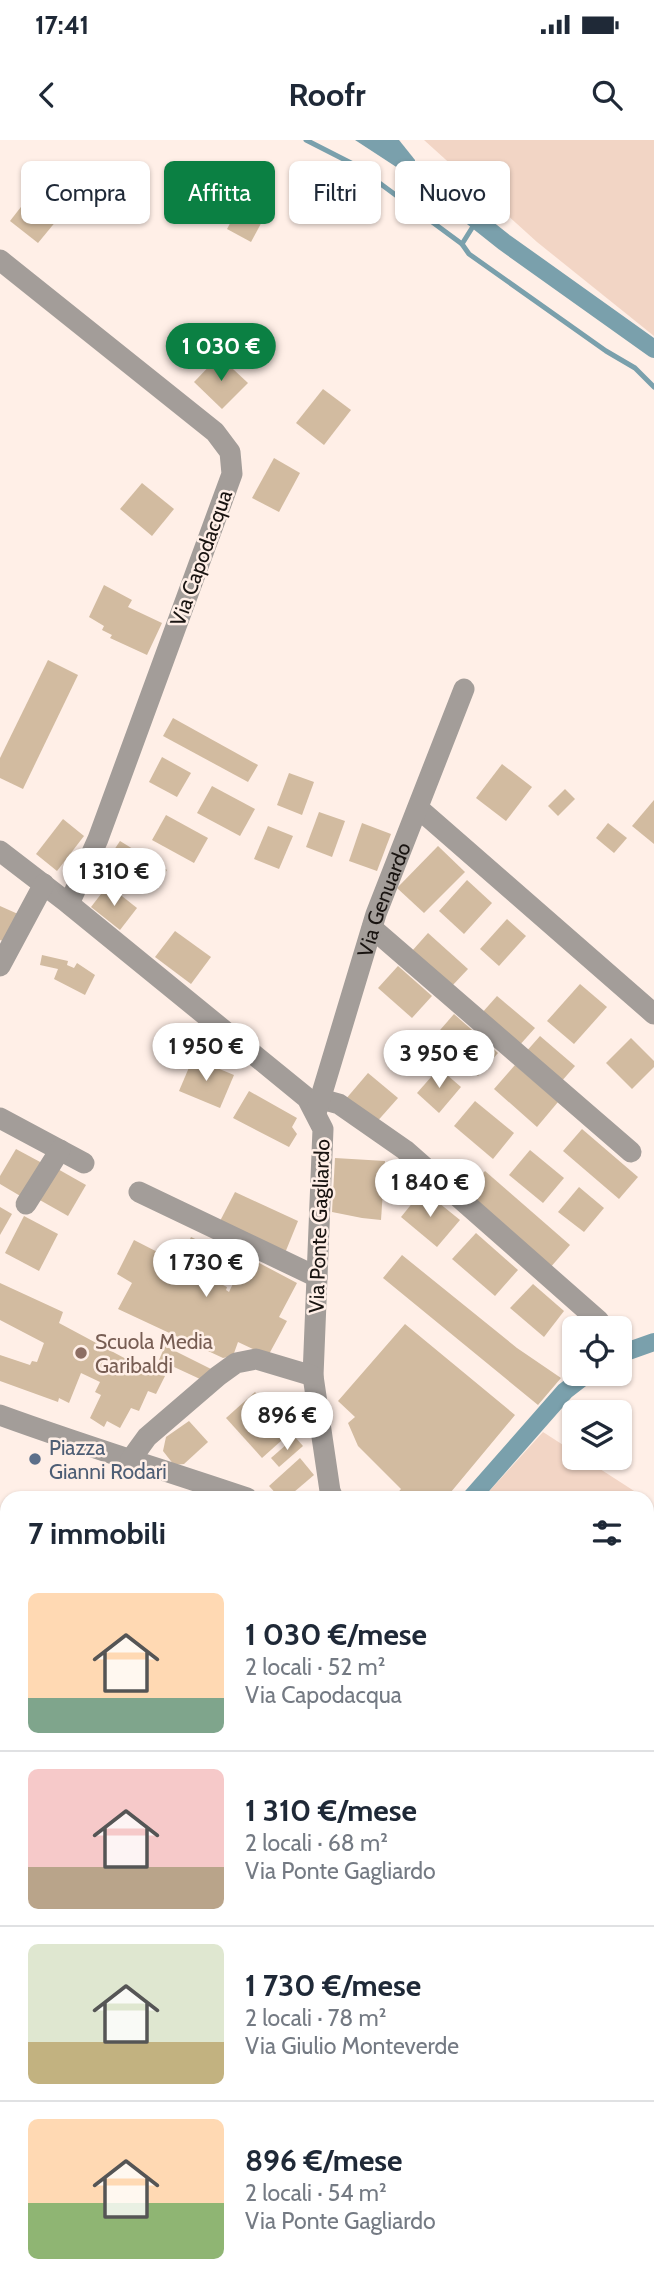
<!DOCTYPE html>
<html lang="it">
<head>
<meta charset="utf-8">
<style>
	body { margin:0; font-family:Cabin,sans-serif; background:#f6f6f7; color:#1f2937; height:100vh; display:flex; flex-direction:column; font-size:26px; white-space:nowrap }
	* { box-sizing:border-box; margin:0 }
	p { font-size:23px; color:#747a83 }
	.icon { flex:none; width:38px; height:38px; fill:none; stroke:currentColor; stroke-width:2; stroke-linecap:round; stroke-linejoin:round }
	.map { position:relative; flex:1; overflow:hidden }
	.panel { position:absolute; left:0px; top:1351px; width:654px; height:800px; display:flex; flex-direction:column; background:#fff; border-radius:21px 21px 0 0; box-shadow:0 2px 5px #0004 }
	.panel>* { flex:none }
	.hud { position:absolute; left:21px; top:21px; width:612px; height:63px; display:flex; gap:14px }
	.controls { position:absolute; left:562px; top:1176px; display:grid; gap:14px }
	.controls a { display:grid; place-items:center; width:70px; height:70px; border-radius:10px; background:#fff; box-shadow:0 2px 5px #0004; font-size:35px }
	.price { position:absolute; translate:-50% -60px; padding:0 16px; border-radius:24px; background:#fff; color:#222; font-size:23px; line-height:46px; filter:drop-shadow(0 2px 4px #0008) }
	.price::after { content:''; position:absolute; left:50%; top:42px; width:21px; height:16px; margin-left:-10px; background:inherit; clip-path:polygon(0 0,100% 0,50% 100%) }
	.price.on { background:#0b8043; color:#fff }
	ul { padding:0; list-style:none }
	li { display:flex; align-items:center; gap:21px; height:175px; padding:0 28px }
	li+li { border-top:2px solid #e0e1e3 }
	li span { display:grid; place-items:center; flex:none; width:196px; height:140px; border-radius:10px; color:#555 }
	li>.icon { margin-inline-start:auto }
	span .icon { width:84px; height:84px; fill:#fffc; stroke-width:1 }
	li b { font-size:30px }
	h2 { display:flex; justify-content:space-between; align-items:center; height:84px; padding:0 28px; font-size:30px }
	.pill { padding:0 24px; border-radius:10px; background:#fff; box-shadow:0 2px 5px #0004; font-size:24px; line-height:63px }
	.pill.on { background:#0b8043; color:#fff }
	.status { display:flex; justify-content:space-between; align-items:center; height:49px; padding:0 35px; background:#fff; direction:ltr }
	.status svg { height:19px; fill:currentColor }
	header { display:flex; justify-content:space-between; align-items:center; height:91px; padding:0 28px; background:#fff; font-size:32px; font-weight:700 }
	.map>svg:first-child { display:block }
</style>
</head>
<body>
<div class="status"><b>17:41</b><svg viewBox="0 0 49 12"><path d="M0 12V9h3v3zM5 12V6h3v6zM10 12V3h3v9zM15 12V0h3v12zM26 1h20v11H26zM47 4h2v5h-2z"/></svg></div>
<header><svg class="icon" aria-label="back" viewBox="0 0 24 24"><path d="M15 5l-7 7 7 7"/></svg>Roofr<svg class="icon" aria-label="search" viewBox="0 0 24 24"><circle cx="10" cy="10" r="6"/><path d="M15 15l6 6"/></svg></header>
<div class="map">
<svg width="654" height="2150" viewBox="0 0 654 2150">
	<rect width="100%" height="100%" fill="#ffefe7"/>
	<!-- green -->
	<g fill="#f2d5c5">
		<path d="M424 0H654V196L537 102Z"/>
		<path d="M543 1292 574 1312V1318H583L645 1358H483Z"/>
		<path d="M0 1570 7 1573V1708L0 1711Z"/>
		<path d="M0 1735 7 1743V1840L0 1831Z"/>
	</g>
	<!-- water -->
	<path fill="#7aa0ac" d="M355 0H399L415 20V31L407 34Z"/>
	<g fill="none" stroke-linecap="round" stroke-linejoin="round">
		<!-- stream -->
		<g stroke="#7aa0ac" stroke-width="5">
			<path d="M306 0 355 25 462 104"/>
			<path d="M477 80 462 104 469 114 606 211 635 228 654 247"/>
		</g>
		<!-- canal -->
		<g stroke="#7aa0ac" stroke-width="18">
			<path d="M470 75 504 102 654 209"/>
			<path d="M620 1214 654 1202"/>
			<path d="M471 1358 565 1251 587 1234"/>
			<path d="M0 1717 7 1714"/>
		</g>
	</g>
	<!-- building -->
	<g fill="#d2bba0">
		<path d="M42 40 71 63 38 103 10 81Z"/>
		<path d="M241 63 265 76 251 102 227 89Z"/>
		<path d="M219 216 248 243 222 269 194 242Z"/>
		<path d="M323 249 351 270 324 305 296 283Z"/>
		<path d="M274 318 300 333 279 372 252 358Z"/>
		<path d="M142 343 174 369 152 396 120 369Z"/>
		<path d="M104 445 132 460 128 467 162 483 147 515 110 498 112 495 102 490 104 486 89 477Z"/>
		<path d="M48 520 78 535 23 649 0 638V618Z"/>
		<path d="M173 578 258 625 248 642 163 596Z"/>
		<path d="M162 617 191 633 177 657 149 642Z"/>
		<path d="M502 624 532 647 506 681 476 658Z"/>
		<path d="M289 633 314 642 302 675 277 665Z"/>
		<path d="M212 646 255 669 240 696 197 673Z"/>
		<path d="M565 649 575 659 558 676 548 666Z"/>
		<path d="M654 660V704L632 686Z"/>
		<path d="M319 672 345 681 332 717 306 707Z"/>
		<path d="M166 675 208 698 194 723 152 700Z"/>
		<path d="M63 679 84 696 57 731 36 714Z"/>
		<path d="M362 683 391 694 377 731 349 721Z"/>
		<path d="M608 683 627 698 614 713 596 698Z"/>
		<path d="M268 686 293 696 279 729 254 719Z"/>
		<path d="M120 701 167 730 155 748 108 719Z"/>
		<path d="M438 706 465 732 424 773 397 748Z"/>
		<path d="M467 740 492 763 464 794 439 771Z"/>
		<path d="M108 745 137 768 120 790 91 767Z"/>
		<path d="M0 766 18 774 6 802 0 800Z"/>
		<path d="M507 779 526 796 499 826 480 809Z"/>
		<path d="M175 791 211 817 191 844 155 817Z"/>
		<path d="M428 793 468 829 451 847 412 811Z"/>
		<path d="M42 815 68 821 67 825 74 828 77 823 95 835 85 855 54 839 58 829 40 825Z"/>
		<path d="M398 826 432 856 412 878 378 848Z"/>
		<path d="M580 844 607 867 574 904 547 881Z"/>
		<path d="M497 856 535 888 518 907 481 874Z"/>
		<path d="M454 874 498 913 478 936 434 897Z"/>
		<path d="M540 896 575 926 560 943 525 913Z"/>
		<path d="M631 898 654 921V927L632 949 606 923Z"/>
		<path d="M193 918 234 935 220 968 179 951Z"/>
		<path d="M515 925 558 962 537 987 494 949Z"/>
		<path d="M439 928 461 947 439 973 417 953Z"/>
		<path d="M368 933 398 958 374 985 345 960Z"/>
		<path d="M249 951 297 978 292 987 297 994 289 1007 233 978Z"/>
		<path d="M475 961 514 993 493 1019 454 986Z"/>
		<path d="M582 989 638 1037 619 1059 563 1011Z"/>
		<path d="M16 1009 42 1023 22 1057 0 1044V1036Z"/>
		<path d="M530 1010 564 1038 543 1063 509 1035Z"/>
		<path d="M335 1018 385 1021 381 1080 362 1078 332 1072Z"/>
		<path d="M56 1028 86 1045 68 1076 38 1059Z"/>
		<path d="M485 1031 570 1105 549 1129 464 1055Z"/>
		<path d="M579 1047 604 1068 584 1092 558 1072Z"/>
		<path d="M423 1050 460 1080 437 1107 401 1077Z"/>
		<path d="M235 1052 298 1081 283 1118 219 1083Z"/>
		<path d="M0 1067 12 1074 0 1095Z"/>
		<path d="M24 1076 58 1094 39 1131 5 1113Z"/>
		<path d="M476 1093 518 1130 495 1156 452 1119Z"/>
		<path d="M191 1097 225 1113 213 1140 227 1147 226 1150 229 1152 246 1116 297 1143 279 1177 287 1181 268 1216 238 1202 233 1216 223 1218 118 1169 132 1143 117 1134 134 1100 179 1123Z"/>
		<path d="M402 1115 517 1208 561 1238 538 1265 383 1138Z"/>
		<path d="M0 1143 63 1172 59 1183 128 1220 148 1233 150 1229 165 1236 156 1254 148 1251 139 1271 131 1268 120 1288 107 1281 104 1287 90 1278 101 1255 95 1252 100 1242 81 1233 69 1263 59 1258 58 1262 0 1241V1215L30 1225 32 1221 37 1222 44 1203 0 1180Z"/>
		<path d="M533 1144 564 1171 544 1197 510 1168Z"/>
		<path d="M405 1184 515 1275 446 1358H393L401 1349 358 1306 348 1283 355 1277 338 1261Z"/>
		<path d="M165 1206 211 1229 200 1239 159 1220Z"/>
		<path d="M255 1252 291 1292 262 1318 226 1278Z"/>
		<path d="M189 1281 208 1302 184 1324 174 1325 163 1311 166 1297Z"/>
		<path d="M295 1297 303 1306 279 1327 271 1318Z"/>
		<path d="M300 1318 314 1335 287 1358H280L269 1346Z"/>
		<path d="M7 1405V1512L0 1497V1408Z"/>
		<path d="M654 1463V1513L648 1521V1470Z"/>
		<path d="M654 1530V1573L648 1581V1538Z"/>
		<path d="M648 1603 651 1607 654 1603V1652L648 1646Z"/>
		<path d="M654 1677V1789L648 1791V1756H650L648 1749V1680Z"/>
		<path d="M654 1810V1839L648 1840V1812Z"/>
		<path d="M654 1843V1870L648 1872V1845Z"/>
		<path d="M654 1891V1920L648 1928V1893Z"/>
		<path d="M7 1914V1962L0 1964V1916Z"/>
		<path d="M648 1984 654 1989V2054L648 2064Z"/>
		<path d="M7 2006V2066L0 2071V2008Z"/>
		<path d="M648 2074 654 2079V2117L648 2112Z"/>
		<path d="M24 2144H72L78 2150H29Z"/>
		<path d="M111 2144H155L149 2150H105Z"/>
		<path d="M246 2144H290L283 2150H252Z"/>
		<path d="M403 2144H451L446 2150H433L427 2146 423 2150H409Z"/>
		<path d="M542 2144H572L566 2150H549Z"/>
		<path d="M591 2144H611L618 2150H585Z"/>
	</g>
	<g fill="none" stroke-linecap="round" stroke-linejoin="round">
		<!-- minor -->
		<g stroke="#a39d99" stroke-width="21">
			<path d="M0 120 215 292 230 312 232 334 98 699 69 764"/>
			<path d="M418 668 654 874"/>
			<path d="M0 711 69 764 307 958 323 989 313 1236 330 1351 333 1358"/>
			<path d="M372 788 631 1012"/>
			<path d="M0 826 44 744"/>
			<path d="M321 959 339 964 405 1010 599 1181"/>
			<path id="s1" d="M316 973 376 774 464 549"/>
			<path d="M0 978 84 1023"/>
			<path d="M139 1052 317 1137"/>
			<path d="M26 1064 60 1010"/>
			<path d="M0 1275C82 1305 164 1330 247 1358"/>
			<path d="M131 1319 147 1297 218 1236 236 1223 256 1219 313 1236"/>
			<path d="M648 1525 654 1518"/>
			<path d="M648 1594 654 1586"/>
			<path d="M648 1671 654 1664"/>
			<path d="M648 1800 654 1798"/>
			<path d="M648 1887 654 1885"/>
			<path d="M648 1937 654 1929"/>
			<path d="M0 2124 7 2118"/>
			<path d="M299 2144 298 2145 302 2150"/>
			<path d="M93 2150 100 2144"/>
			<path d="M370 2150 376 2144"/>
			<path d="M452 2150 458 2144"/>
			<path d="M490 2150 496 2144"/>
		</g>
		<!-- major -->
		<g stroke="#625851" stroke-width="21">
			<path d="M0 1981 7 1978"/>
			<path d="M519 2144 527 2150"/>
		</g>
	</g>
	<!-- markers -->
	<circle fill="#8d6e63" stroke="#ffefe7" stroke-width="2.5" cx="81" cy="1213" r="7"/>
	<circle fill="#5c6f8a" stroke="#ffefe7" stroke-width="2.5" cx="35" cy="1319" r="7"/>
	<g text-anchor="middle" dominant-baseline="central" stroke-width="5" stroke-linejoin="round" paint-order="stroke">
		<!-- street labels -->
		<g font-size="21" fill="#191411" stroke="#ffefe7">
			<text transform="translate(201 418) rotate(-70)">Via Capodacqua</text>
			<text stroke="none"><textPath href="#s1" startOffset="224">Via Genuardo</textPath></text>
			<text transform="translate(319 1086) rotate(-88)">Via Ponte Gagliardo</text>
		</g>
		<!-- education labels -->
		<g font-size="21" fill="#785e54" stroke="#ffefe7" text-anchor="start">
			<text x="95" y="1201">Scuola Media<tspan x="95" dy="24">Garibaldi</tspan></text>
		</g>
		<!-- service labels -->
		<g font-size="21" fill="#4e5e75" stroke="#ffefe7" text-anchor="start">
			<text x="49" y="1307">Piazza<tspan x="49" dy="24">Gianni Rodari</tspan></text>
		</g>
	</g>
</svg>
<div class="controls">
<a><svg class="icon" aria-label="locate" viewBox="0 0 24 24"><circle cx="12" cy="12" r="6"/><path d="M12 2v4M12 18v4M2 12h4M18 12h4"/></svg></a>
<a><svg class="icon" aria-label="layers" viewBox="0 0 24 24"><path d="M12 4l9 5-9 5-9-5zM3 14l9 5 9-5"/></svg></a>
</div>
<b class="price on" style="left:221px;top:243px">1 030 €</b>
<b class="price" style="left:114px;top:768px">1 310 €</b>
<b class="price" style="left:206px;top:943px">1 950 €</b>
<b class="price" style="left:439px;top:950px">3 950 €</b>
<b class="price" style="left:430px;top:1079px">1 840 €</b>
<b class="price" style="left:206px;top:1159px">1 730 €</b>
<b class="price" style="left:287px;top:1312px">896 €</b>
<div class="hud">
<a class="pill">Compra</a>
<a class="pill on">Affitta</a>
<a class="pill">Filtri</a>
<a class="pill">Nuovo</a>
</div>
<section class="panel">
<h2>7 immobili<svg class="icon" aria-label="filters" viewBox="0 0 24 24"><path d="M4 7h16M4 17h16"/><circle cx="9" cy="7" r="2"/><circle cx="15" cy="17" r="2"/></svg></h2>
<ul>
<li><span style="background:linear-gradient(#ffd9b3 75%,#7fa58c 0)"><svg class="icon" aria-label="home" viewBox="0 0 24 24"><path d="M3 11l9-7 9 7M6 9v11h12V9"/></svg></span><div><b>1 030 €/mese</b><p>2 locali · 52 m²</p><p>Via Capodacqua</p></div></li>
<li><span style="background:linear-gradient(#f6c9c9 70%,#b9a48a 0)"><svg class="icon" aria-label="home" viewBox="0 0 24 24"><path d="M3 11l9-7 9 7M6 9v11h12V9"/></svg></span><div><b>1 310 €/mese</b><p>2 locali · 68 m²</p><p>Via Ponte Gagliardo</p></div></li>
<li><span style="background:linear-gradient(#dfe7d0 70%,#c2b280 0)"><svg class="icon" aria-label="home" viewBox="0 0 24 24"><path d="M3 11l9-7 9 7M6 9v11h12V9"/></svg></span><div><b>1 730 €/mese</b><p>2 locali · 78 m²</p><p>Via Giulio Monteverde</p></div></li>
<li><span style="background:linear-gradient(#ffd9b3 60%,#8fb573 0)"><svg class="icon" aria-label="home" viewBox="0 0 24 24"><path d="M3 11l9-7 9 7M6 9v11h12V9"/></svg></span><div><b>896 €/mese</b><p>2 locali · 54 m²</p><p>Via Ponte Gagliardo</p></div></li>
</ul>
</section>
</div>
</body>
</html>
